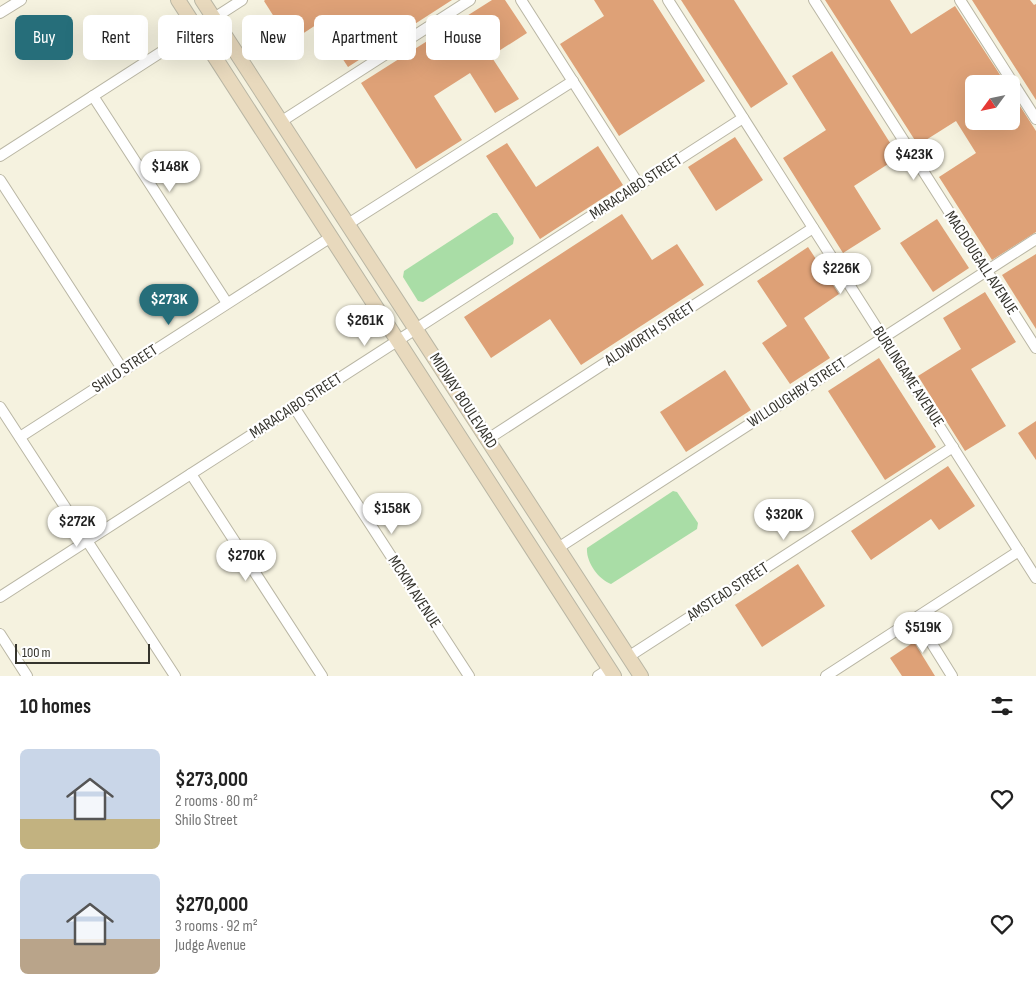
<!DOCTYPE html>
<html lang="en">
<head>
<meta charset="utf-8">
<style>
	body { margin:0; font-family:"Sofia Sans Condensed",sans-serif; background:#f2f2f2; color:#222; height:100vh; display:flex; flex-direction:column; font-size:19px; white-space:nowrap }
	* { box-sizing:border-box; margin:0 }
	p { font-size:16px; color:#767676 }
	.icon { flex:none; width:28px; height:28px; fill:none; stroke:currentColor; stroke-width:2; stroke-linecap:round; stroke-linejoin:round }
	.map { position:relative; height:676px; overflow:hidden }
	.panel { display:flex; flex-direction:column; background:#fff; flex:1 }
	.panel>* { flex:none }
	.guide { position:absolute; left:15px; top:15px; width:500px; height:45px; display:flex; gap:10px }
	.needle { width:32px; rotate:237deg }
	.tools { position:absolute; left:965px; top:75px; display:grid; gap:10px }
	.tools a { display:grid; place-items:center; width:55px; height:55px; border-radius:8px; background:#fff; box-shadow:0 5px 20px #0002; font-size:25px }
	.scale { position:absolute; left:15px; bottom:12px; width:135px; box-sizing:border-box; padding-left:5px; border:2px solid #35342d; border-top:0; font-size:14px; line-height:18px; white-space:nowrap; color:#35342d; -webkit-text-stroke:4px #fff; paint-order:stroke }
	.price { position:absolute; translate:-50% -42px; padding:0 11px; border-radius:18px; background:#fff; color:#222; font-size:16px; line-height:32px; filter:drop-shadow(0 1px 2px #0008) }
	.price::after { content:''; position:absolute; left:50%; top:30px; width:15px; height:11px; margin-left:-8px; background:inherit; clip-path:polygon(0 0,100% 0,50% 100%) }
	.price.on { background:#266e7a; color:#fff }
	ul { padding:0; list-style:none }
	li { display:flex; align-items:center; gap:15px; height:125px; padding:0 20px }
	li span { display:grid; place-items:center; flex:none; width:140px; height:100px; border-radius:8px; color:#555 }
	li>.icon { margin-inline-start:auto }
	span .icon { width:60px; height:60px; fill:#fffc; stroke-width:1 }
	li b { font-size:21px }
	h2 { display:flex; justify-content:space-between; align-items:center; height:60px; padding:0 20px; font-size:21px }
	.tag { padding:0 18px; border-radius:8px; background:#fff; box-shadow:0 5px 20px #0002; font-size:18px; line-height:45px }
	.tag.on { background:#266e7a; color:#fff }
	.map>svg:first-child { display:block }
</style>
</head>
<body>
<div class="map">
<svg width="1036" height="676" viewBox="0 0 1036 676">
	<rect width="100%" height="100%" fill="#f5f2df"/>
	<!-- forest -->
	<g fill="#dea177">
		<path d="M265 0H452L348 67 319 23 290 42 264 1Z"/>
		<path d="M492 0H505L527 33 491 56 519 99 495 113 470 73 434 96 462 140 416 169 361 83Z"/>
		<path d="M594 0H653L705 81 619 136 560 44 604 16Z"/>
		<path d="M681 0H734L788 84 751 108Z"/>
		<path d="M825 0H890L911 34 955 6 1006 84H974V121H1011V92L1036 131V232L992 260 939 177 976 153 956 121 918 145Z"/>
		<path d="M972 0H1030L1034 5 1036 4V100Z"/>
		<path d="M832 51 899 157 854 186 881 229 843 253 783 158 826 130 792 76Z"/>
		<path d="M735 137 763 180 716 211 688 167Z"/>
		<path d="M507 143 536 187 598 146 623 185 540 239 486 156Z"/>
		<path d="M622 214 652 260 677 244 704 285 581 365 550 319 491 358 464 317Z"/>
		<path d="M937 219 969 268 933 292 900 243Z"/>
		<path d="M808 247 839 294 804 318 830 358 790 384 762 343 787 326 757 281Z"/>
		<path d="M1036 254V329L1002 275Z"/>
		<path d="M985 292 1016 342 971 369 1006 426 965 451 918 376 961 349 943 318Z"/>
		<path d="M879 358 936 447 885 480 828 391Z"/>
		<path d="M725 370 751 410 686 452 660 412Z"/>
		<path d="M1036 421V460L1018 433Z"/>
		<path d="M948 466 975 506 939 530 931 519 871 560 851 531Z"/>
		<path d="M798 564 825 606 762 647 735 605Z"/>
		<path d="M914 642 935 676H902L890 658Z"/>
	</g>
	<!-- water -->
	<g fill="#a9dda6">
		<path d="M493 213H497L514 238 513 244 423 302 418 301 403 277 404 271Z"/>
		<path d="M673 491 677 492 698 523 697 529 611 584C598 579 586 562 587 548Z"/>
	</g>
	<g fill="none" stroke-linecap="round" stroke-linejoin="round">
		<!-- street casing -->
		<g stroke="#b9b6a4" stroke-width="12">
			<g id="street">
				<path d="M521 0 639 185"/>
				<path d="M668 0 1036 578"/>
				<path d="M814 0 1036 348"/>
				<path d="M960 0 1036 119"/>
				<path d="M0 13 21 0"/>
				<path d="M93 96 227 303"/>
				<path d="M282 121 470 0"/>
				<path d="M0 156 242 0"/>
				<path d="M0 180 123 370"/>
				<path d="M348 224 573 81"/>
				<path d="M0 407 175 676"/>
				<path d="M294 407 469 676"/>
				<path d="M20 437 331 237"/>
				<path d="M488 439 813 228"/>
				<path d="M191 474 322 676"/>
				<path d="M558 548 1036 239"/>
				<path d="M0 597 743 118"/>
				<path d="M916 618 952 676"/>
				<path d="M0 634 27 676"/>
				<path d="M628 657 953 447"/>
				<path d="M598 676 609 669"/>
				<path d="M826 676 1019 551"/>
			</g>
		</g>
		<!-- secondary casing -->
		<g stroke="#b9b6a4" stroke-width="16">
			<g id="secondary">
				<path d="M178 0 614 676"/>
				<path d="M202 0 641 676"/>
			</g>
		</g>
		<!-- street -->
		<use href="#street" stroke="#fff" stroke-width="10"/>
		<!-- secondary -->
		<use href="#secondary" stroke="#e8d9bd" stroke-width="14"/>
	</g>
	<g text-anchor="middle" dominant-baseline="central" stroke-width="4.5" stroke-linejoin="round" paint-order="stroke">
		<!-- street labels -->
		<g font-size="16" fill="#35342d" stroke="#fff">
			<text transform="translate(636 187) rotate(-33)">MARACAIBO STREET</text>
			<text transform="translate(981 263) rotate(57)">MACDOUGALL AVENUE</text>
			<text transform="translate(650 334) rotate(-33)">ALDWORTH STREET</text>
			<text transform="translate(125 369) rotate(-33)">SHILO STREET</text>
			<text transform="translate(908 377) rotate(57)">BURLINGAME AVENUE</text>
			<text transform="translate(797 393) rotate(-33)">WILLOUGHBY STREET</text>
			<text transform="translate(463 401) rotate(57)">MIDWAY BOULEVARD</text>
			<text transform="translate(296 406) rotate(-33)">MARACAIBO STREET</text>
			<text transform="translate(414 592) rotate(57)">MCKIM AVENUE</text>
			<text transform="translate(728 592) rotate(-33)">AMSTEAD STREET</text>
		</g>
	</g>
</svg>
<div class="tools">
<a><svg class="needle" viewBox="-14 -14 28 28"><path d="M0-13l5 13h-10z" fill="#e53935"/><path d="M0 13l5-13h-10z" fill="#767676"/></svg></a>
</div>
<div class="scale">100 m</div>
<b class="price" style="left:914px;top:181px">$423K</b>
<b class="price" style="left:170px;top:193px">$148K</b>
<b class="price" style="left:841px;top:295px">$226K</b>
<b class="price on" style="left:169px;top:326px">$273K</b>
<b class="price" style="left:365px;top:347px">$261K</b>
<b class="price" style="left:392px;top:535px">$158K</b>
<b class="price" style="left:784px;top:541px">$320K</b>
<b class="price" style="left:77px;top:548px">$272K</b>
<b class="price" style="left:246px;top:582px">$270K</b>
<b class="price" style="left:923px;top:654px">$519K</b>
<div class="guide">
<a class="tag on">Buy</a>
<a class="tag">Rent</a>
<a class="tag">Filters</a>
<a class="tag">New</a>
<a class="tag">Apartment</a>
<a class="tag">House</a>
</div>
</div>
<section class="panel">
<h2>10 homes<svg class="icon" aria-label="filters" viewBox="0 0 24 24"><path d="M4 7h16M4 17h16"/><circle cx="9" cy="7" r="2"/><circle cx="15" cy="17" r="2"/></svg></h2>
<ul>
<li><span style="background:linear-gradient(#c9d6e8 70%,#c2b280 0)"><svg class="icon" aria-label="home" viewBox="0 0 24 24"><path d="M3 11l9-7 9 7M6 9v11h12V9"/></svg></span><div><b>$273,000</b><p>2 rooms · 80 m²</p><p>Shilo Street</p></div><svg class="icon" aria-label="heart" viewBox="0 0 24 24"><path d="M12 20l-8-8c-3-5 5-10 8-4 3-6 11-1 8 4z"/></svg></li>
<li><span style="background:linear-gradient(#c9d6e8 65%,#b9a48a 0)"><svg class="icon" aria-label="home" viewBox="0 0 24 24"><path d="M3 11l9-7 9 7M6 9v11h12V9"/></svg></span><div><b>$270,000</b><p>3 rooms · 92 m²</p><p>Judge Avenue</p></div><svg class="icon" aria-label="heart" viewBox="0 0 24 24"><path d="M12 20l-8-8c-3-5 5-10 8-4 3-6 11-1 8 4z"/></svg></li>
</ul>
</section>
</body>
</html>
